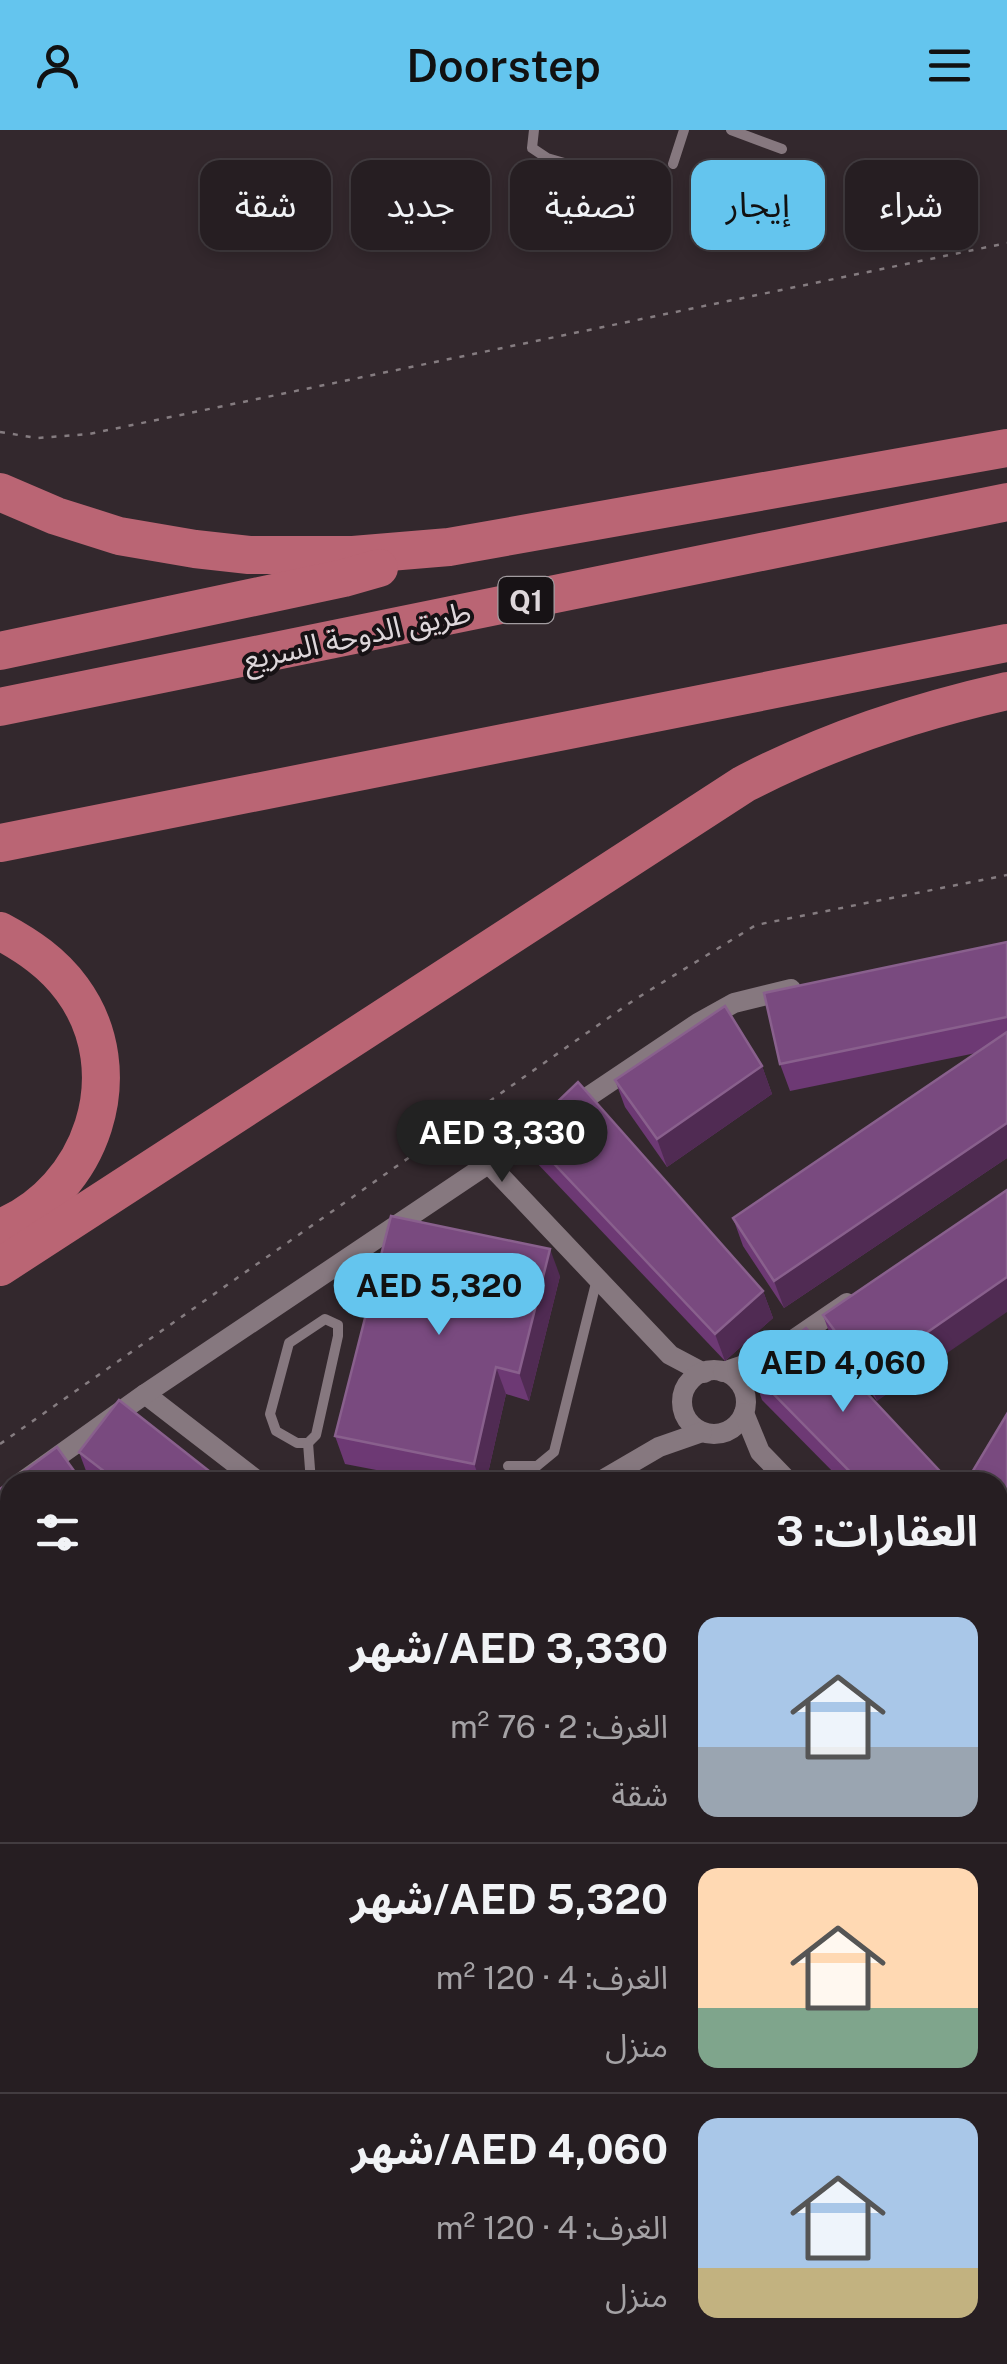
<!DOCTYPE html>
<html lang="ar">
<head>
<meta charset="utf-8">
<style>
	body { margin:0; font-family:"Public Sans","Noto Sans Arabic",sans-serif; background:#322b2f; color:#f1f3f6; direction:rtl; height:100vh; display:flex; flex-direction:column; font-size:38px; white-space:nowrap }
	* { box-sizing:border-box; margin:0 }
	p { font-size:32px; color:#a4a2a5 }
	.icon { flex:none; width:55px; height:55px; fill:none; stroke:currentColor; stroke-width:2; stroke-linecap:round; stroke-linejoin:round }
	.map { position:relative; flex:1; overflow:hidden; direction:ltr }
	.sheet { position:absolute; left:0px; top:1342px; width:1008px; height:892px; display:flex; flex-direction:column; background:#261e22; border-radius:30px 30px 0 0; box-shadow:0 5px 15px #0003,0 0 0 2px #423c40; direction:rtl }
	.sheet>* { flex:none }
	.guide { position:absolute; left:30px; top:30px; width:948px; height:90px; direction:rtl; display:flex; gap:20px }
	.price { position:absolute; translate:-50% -85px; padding:0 22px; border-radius:35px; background:#64c5ee; color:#111; font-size:32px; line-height:65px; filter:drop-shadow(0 2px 5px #0008) }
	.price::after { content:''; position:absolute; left:50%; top:60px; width:30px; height:22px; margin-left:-15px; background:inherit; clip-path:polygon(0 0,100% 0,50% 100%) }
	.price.active { background:#222; color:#fff }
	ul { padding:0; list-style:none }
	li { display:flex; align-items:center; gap:30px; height:250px; padding:0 30px }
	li+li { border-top:2px solid #423c40 }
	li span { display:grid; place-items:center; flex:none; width:280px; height:200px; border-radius:20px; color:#555 }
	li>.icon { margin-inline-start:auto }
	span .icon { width:120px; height:120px; fill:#fffc; stroke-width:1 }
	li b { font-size:42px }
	h2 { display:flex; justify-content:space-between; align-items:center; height:120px; padding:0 30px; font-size:42px }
	.pill { padding:0 35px; border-radius:20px; background:#261e22; box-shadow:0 5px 15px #0003,0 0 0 2px #423c40; font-size:35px; line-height:90px }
	.pill.active { background:#64c5ee; color:#111 }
	header { display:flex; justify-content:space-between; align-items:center; height:130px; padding:0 30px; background:#64c5ee; color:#111; font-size:45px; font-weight:600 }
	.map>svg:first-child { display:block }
</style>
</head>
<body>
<header><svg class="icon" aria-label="menu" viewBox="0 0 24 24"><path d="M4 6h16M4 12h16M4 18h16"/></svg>Doorstep<svg class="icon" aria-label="person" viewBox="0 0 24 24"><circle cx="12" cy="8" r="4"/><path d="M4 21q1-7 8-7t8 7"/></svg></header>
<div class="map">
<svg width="1007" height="2234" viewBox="0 0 1007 2234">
	<rect width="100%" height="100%" fill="#33282d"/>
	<!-- green -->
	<path fill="#6c1f0f" d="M1007 1692V1903L998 1896V1701Z"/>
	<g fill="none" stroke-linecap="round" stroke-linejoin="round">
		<!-- path -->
		<g stroke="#857c80" stroke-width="2.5" stroke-dasharray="5 8" stroke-linecap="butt">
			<path d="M0 302 37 308 89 304 1007 113"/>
			<path d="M0 1314 634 870 756 795 1007 745"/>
			<path d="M998 1612 1005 1608 1004 1605"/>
		</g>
		<!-- lane -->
		<g stroke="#86787f" stroke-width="10">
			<path d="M534 0 532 18 547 28 533 88 534 104 553 114 584 117 596 114 604 104 612 54 599 43 547 28"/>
			<path d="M731 0 782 19"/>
			<path d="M673 34 684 0"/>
			<path d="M325 1189 338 1195V1206L316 1305 308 1313H297L276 1301 270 1284 289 1213Z"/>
			<path d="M308 1313 311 1352"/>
			<path d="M508 1336H537L554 1322 597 1149"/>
			<path d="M310 1352H332"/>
			<path d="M0 2201 10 2209"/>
		</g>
		<!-- street -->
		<g stroke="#86787f" stroke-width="20">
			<path d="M489 1034 670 1225 704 1243"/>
			<circle cx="714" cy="1272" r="32"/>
			<path d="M723 1242 768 1227 847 1173"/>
			<path d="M145 1264 259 1352"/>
			<path d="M744 1283 760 1322 789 1352"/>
			<path d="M22 1352 145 1264 698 893 734 873 791 859"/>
			<path d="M599 1352 659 1317 702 1302"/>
			<path d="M998 1466 1007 1462"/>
			<path d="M998 1514 1007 1510"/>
			<path d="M998 1588 1007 1584"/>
			<path d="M998 1686 1007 1680"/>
			<path d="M0 1700 10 1702"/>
			<path d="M998 1907 1007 1914"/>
			<path d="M998 1932 1007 1939"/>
			<path d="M644 2234 650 2225"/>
		</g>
		<!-- secondary -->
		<g stroke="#86787f" stroke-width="30">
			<path d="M998 1537 1007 1534"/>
			<path d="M998 1569 1007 1565"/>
			<path d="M0 2222 45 2234"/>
			<path d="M376 2234 384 2225"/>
			<path d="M412 2234 416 2225"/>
		</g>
		<!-- highway -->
		<g stroke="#ba6574" stroke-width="38">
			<path d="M0 362 56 386 119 406 195 419 249 425H353L449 417 1007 318"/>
			<path d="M0 521 344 448 379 438"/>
			<path d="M0 577 1007 372"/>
			<path d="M0 713 1007 513"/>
			<path d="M0 801C28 816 53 833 72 859 133 942 92 1061 0 1098"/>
			<path d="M0 1137 744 654C829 610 914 582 1007 561"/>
		</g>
	</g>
	<!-- wall -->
	<g fill="#6d3974">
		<path d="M1007 812V1028L784 1178 743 1116 733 1088 976 923 790 961 780 934Z"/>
		<path d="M762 936 772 964 667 1037 625 977 615 950Z"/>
		<path d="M525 1003 763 1161 773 1188 725 1231 535 1031Z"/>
		<path d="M1007 1060 877 1271 833 1213 823 1185Z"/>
		<path d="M560 1146 529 1271 506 1264 486 1352H439L345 1334 335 1306Z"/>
		<path d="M752 1242 950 1352H843L762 1270Z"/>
		<path d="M1007 1284V1387L998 1381V1352H974L971 1344Z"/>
		<path d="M79 1322 223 1352H93L89 1349Z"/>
		<path d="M0 1572 10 1574V1669L0 1666Z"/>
		<path d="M998 1944 1007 1952V2059L998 2051Z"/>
		<path d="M778 2225H826L820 2234H793Z"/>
	</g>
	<!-- shaded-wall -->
	<g fill="#502b53">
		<path d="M762 936 772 964 667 1037 657 1009Z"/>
		<path d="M1007 993V1028L784 1178 774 1151Z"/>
		<path d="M550 1119 560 1146 529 1271 519 1243Z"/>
		<path d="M1007 1147V1182L877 1271 867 1244Z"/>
		<path d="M763 1161 773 1188 725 1231 715 1204Z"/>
		<path d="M496 1237 506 1264 486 1352H481L474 1334Z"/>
		<path d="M10 1447V1482L0 1490V1454Z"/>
		<path d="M1007 2206V2234H979L988 2225H998V2216Z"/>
		<path d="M737 2225H764L759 2234H732Z"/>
		<path d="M805 2225H826L820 2234H808Z"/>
	</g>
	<!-- building -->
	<g fill="#794a7f" stroke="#89608d" stroke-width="2.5">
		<path d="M1007 812V887L780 934 764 863Z"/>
		<path d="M725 876 762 936 657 1009 615 950Z"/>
		<path d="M1007 902V993L774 1151 733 1088Z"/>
		<path d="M578 952 763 1161 715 1204 525 1003Z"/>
		<path d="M1007 1060V1147L867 1244 823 1185Z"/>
		<path d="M391 1086 550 1119 519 1243 496 1237 474 1334 335 1306Z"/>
		<path d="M806 1198 950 1352H860L752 1242Z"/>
		<path d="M119 1270 223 1352H118L79 1322Z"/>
		<path d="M1007 1284V1365L998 1359V1352H986L971 1344Z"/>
		<path d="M57 1317 82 1352H10V1447L0 1454V1359Z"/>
		<path d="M0 1572 10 1574V1644L0 1641Z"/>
		<path d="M998 1944 1007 1952V2039L998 2032Z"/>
		<path d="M1007 2099V2206L998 2216V2108Z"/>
		<path d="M653 2225H737L732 2234H648Z"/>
		<path d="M881 2225H988L979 2234H872Z"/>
	</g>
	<g text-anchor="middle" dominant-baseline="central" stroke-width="8" stroke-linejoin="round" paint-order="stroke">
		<!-- shield labels -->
		<rect fill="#171215" stroke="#a29ca0" stroke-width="2.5" x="498.5" y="447" width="55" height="46" rx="8"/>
		<g font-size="28" font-weight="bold" fill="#ded7db">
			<text x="526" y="470">Q1</text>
		</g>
		<!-- street labels -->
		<g font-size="30" fill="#ded7db" stroke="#171215">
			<text transform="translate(357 505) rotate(-12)">طريق الدوحة السريع</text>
		</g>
	</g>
</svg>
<b class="price active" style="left:502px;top:1055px">AED 3,330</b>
<b class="price" style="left:439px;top:1208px">AED 5,320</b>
<b class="price" style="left:843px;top:1285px">AED 4,060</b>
<div class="guide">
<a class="pill">شراء</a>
<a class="pill active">إيجار</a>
<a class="pill">تصفية</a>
<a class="pill">جديد</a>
<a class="pill">شقة</a>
</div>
<section class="sheet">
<h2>العقارات: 3<svg class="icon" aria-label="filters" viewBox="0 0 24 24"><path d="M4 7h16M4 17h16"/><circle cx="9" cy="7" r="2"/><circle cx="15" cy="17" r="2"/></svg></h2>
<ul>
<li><span style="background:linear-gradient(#a9c7e8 65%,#9aa5b1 0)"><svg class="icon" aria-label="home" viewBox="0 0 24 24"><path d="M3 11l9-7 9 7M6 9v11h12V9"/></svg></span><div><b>AED 3,330/شهر</b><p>الغرف: 2 · 76 m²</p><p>شقة</p></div></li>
<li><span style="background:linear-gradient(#ffd9b3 70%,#7fa58c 0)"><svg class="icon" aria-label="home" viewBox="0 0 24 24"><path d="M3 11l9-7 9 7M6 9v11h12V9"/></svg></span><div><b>AED 5,320/شهر</b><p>الغرف: 4 · 120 m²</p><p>منزل</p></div></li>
<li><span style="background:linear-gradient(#a9c7e8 75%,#c2b280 0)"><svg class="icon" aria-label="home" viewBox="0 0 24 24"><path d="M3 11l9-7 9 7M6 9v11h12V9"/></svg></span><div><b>AED 4,060/شهر</b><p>الغرف: 4 · 120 m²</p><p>منزل</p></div></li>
</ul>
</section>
</div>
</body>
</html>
